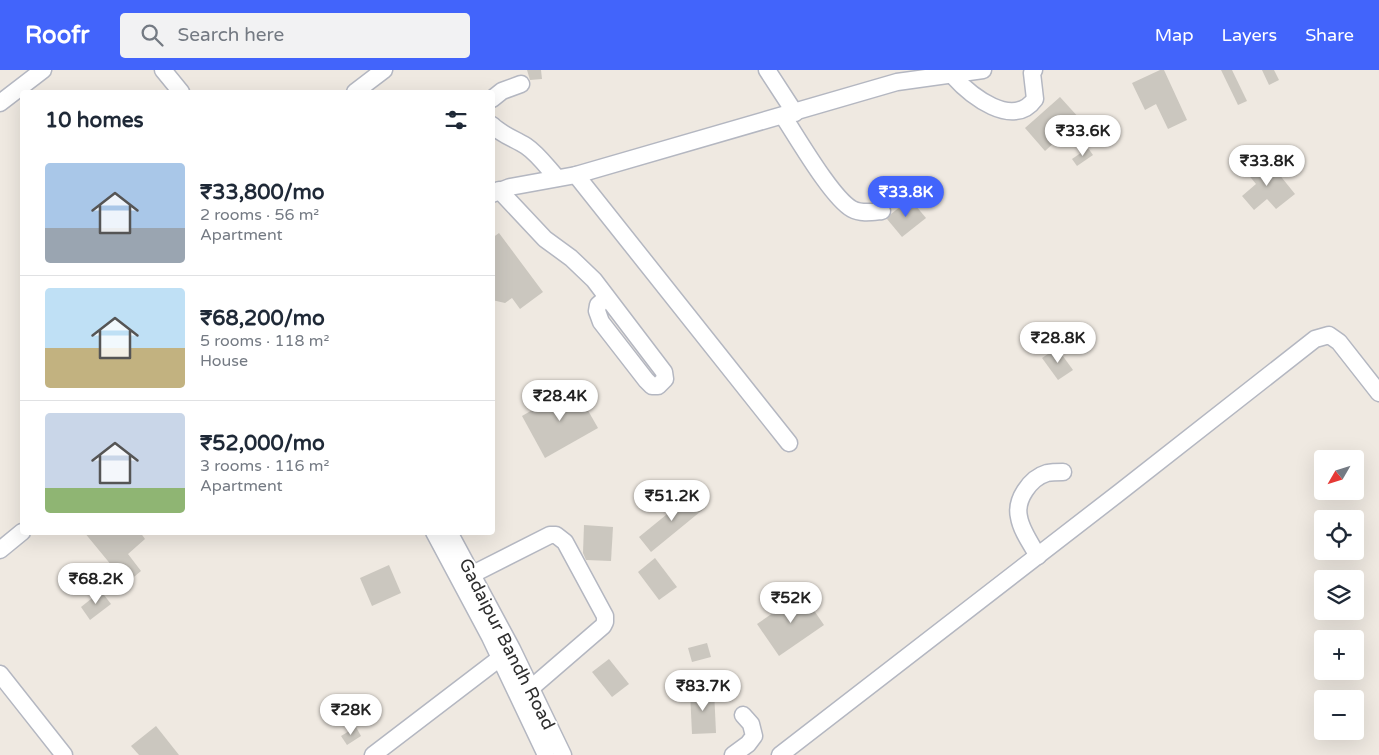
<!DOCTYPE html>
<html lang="en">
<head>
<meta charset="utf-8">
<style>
	body { margin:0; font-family:"Varela Round",sans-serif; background:#f2f2f3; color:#1f2937; height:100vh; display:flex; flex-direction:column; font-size:19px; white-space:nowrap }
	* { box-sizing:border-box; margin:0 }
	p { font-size:16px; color:#747a83 }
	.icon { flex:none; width:28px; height:28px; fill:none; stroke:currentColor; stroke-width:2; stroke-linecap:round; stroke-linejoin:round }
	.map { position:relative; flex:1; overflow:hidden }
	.sheet { position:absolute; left:20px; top:20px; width:475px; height:445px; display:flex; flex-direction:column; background:#fff; border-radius:5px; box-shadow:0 5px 20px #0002 }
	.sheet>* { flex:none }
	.needle { width:32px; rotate:231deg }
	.controls { position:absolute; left:1314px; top:380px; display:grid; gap:10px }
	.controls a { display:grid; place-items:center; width:50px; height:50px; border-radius:5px; background:#fff; box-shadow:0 5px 20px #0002; font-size:25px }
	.price { position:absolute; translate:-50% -42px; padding:0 11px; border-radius:18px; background:#fff; color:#222; font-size:16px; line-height:32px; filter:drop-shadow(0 1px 2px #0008) }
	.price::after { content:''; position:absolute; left:50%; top:30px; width:15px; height:11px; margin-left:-8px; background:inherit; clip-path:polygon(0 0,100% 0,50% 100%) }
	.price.current { background:#4264fb; color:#fff }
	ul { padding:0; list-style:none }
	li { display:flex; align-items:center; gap:15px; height:125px; padding:0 25px }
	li+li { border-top:1px solid #e0e1e3 }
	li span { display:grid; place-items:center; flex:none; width:140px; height:100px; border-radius:5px; color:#555 }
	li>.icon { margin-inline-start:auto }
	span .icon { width:60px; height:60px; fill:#fffc; stroke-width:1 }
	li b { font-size:21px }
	h2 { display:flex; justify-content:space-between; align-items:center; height:60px; padding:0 25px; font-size:21px }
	header { display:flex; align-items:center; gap:30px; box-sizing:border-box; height:70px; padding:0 25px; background:#4264fb; color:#fff }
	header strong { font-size:24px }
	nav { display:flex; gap:28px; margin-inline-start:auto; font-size:18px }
	.search { width:350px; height:45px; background:#f2f2f3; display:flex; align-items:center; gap:12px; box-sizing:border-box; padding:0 18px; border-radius:5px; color:#747a83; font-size:19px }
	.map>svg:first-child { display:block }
</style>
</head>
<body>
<header>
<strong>Roofr</strong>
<div class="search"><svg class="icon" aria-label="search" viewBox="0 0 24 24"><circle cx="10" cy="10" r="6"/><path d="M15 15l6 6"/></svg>Search here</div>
<nav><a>Map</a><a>Layers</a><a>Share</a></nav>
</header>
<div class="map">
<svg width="1379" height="685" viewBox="0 0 1379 685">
	<rect width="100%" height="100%" fill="#efe9e1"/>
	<!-- building -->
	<g fill="#cbc7bf">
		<path d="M527 0H541L542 9 530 10Z"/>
		<path d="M1160 0H1164L1187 50 1168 59 1156 34 1145 40 1132 13Z"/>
		<path d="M1221 0H1232L1247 31 1238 35Z"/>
		<path d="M1262 0H1274L1279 10 1269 15Z"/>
		<path d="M1060 27 1080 49 1045 81 1025 58Z"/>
		<path d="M1088 78 1093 85 1077 96 1072 89Z"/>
		<path d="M1266 88 1295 124 1276 139 1267 129 1254 140 1242 126 1256 114 1247 103Z"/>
		<path d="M910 129 926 148 902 167 887 149 891 144Z"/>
		<path d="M499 163 543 222 520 239 512 228 505 233 492 230V168Z"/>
		<path d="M1057 278 1073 300 1058 310 1042 288Z"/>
		<path d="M574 316 598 358 545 388 522 346Z"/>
		<path d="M693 423 706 437 651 482 639 467Z"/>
		<path d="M584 455 613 457 611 491 586 490 583 483Z"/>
		<path d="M84 462H140L145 469 128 484 141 501 129 511 115 494 112 496Z"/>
		<path d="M655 488 677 517 659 530 638 502Z"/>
		<path d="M389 495 401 523 372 536 360 508Z"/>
		<path d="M101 521 111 534 90 550 81 537Z"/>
		<path d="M802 523 824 555 779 586 757 554Z"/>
		<path d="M707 573 711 587 692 592 688 578Z"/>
		<path d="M609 589 629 614 612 627 592 602Z"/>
		<path d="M714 620 716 663 692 664 690 621Z"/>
		<path d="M156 656 179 685H139L131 676Z"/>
		<path d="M356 657 361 666 347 675 341 666Z"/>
	</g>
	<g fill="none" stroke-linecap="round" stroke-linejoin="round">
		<!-- minor casing -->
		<g stroke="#b4b7c1" stroke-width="19">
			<g id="minor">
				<path d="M163 0 181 22"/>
				<path d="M767 0 795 43"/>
				<path d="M953 6C970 25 1013 60 1035 29L1032 3 1034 0"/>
				<path d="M355 22 384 0"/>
				<path d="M492 29 502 21 521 14"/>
				<path d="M0 33 43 0"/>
				<path d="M783 46C797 67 832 128 852 139 861 144 872 142 882 141"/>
				<path d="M492 55C502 65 515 69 526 76 538 84 547 97 557 108"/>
				<path d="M576 105 789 373"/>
				<path d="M499 120 545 169 571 188 594 210 664 302 665 309 658 316H652L646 310 601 252 597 241 598 235 606 228"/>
				<path d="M492 124 510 117 576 105 897 12 983 0"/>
				<path d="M434 462 490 567 546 685"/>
				<path d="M449 462 512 579 563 685"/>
				<path d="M0 480 22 462"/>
				<path d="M1038 486C1031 474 1021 460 1019 447 1015 430 1030 408 1047 403 1052 402 1057 402 1063 402"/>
				<path d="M473 504 550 465H556L565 472 605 546V552L603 556 530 619"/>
				<path d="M0 604 64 685"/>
				<path d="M373 685 500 588"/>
				<path d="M733 685 748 674 754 666 751 654 743 645"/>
				<path d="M780 685 1120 422 1315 269 1329 265 1339 272 1379 323"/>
			</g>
		</g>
		<!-- minor -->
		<use href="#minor" stroke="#fff" stroke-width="16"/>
	</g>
	<g text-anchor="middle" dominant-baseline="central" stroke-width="4" stroke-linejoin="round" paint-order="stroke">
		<!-- street labels -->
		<g font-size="18" fill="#2e2e2e" stroke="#fff">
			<text transform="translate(507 574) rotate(63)">Gadaipur Bandh Road</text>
		</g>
	</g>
</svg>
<div class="controls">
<a><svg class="needle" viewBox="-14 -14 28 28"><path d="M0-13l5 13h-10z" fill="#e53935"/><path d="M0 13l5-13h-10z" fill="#747a83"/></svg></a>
<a><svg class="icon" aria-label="locate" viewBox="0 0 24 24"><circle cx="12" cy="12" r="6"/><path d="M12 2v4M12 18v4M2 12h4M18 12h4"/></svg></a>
<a><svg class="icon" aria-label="layers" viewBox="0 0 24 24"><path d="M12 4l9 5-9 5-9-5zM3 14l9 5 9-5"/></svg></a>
<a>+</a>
<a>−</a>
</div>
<b class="price" style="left:1083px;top:87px">₹33.6K</b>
<b class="price" style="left:1267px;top:117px">₹33.8K</b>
<b class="price current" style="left:906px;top:148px">₹33.8K</b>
<b class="price" style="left:1058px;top:294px">₹28.8K</b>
<b class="price" style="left:560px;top:352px">₹28.4K</b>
<b class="price" style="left:672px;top:452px">₹51.2K</b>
<b class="price" style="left:96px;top:535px">₹68.2K</b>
<b class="price" style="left:791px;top:554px">₹52K</b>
<b class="price" style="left:703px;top:642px">₹83.7K</b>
<b class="price" style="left:351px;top:666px">₹28K</b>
<section class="sheet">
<h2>10 homes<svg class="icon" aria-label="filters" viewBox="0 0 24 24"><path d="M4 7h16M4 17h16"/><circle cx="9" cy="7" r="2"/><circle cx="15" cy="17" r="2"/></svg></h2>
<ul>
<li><span style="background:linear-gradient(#a9c7e8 65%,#9aa5b1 0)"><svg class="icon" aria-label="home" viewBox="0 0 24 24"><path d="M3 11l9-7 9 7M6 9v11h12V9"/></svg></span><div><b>₹33,800/mo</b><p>2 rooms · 56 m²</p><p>Apartment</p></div></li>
<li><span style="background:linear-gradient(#bfe0f5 60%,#c2b280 0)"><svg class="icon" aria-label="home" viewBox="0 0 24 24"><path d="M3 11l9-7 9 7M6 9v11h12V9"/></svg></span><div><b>₹68,200/mo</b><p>5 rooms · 118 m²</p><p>House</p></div></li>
<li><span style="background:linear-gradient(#c9d6e8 75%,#8fb573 0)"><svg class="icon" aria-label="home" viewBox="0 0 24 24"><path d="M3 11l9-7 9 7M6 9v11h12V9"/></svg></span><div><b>₹52,000/mo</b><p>3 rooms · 116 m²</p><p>Apartment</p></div></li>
</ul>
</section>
</div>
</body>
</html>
